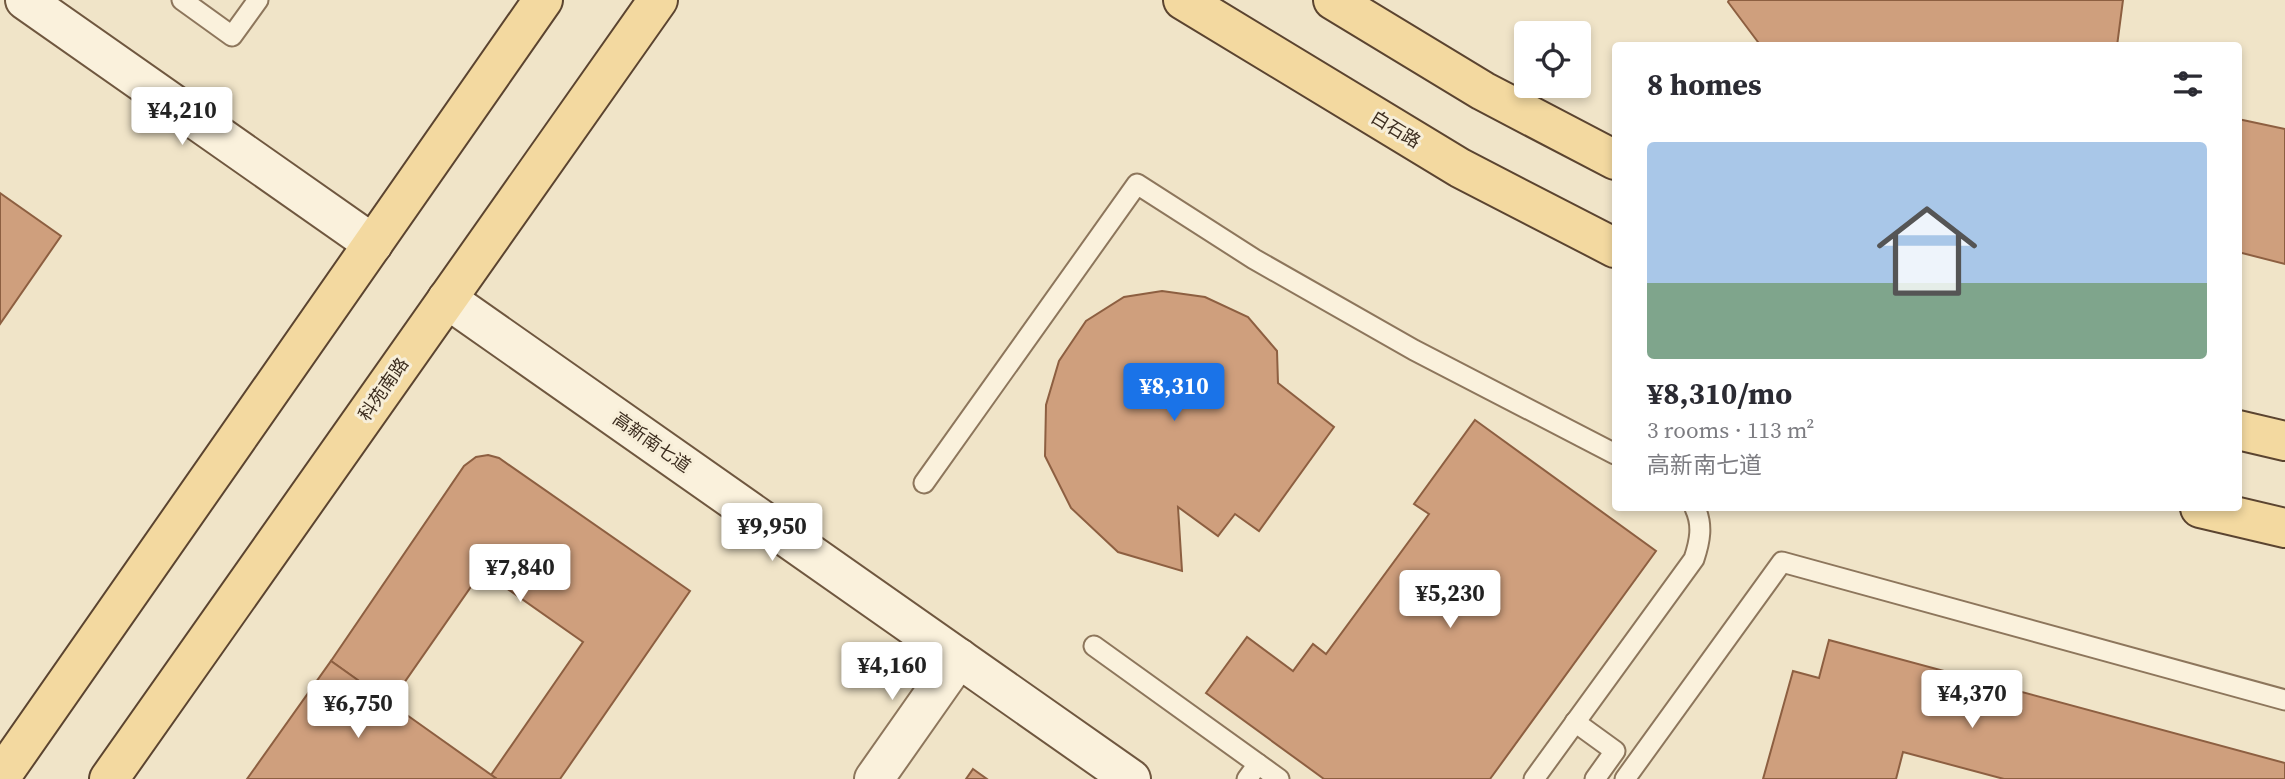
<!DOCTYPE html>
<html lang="en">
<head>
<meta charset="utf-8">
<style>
	body { margin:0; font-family:"Source Serif 4","Noto Sans SC",serif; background:#f2f2f3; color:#2b2b33; height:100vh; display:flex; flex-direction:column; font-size:26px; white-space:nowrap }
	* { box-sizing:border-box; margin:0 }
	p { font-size:23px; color:#7c7c81 }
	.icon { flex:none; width:38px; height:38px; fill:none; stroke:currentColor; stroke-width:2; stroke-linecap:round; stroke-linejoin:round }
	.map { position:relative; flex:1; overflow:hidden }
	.sheet { position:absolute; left:1612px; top:42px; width:630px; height:469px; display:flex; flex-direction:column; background:#fff; border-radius:7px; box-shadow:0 4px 10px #0003 }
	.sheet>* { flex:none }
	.buttons { position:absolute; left:1514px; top:21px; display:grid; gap:14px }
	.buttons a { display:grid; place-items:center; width:77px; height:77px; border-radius:7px; background:#fff; box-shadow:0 4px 10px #0003; font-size:35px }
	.price { position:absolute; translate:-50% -60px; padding:0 16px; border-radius:7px; background:#fff; color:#222; font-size:23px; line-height:46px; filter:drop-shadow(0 2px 4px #0008) }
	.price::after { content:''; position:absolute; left:50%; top:42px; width:21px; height:16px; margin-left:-10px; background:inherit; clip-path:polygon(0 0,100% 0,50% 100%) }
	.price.on { background:#1a73e8; color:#fff }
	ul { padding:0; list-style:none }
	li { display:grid; align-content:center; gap:14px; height:371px; padding:0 35px }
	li+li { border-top:2px solid #e1e1e2 }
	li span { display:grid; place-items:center; height:217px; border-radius:7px; color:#555 }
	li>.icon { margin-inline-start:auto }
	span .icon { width:126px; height:126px; fill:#fffc; stroke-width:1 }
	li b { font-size:30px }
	h2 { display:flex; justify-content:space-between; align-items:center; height:84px; padding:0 35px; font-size:30px }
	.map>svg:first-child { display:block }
</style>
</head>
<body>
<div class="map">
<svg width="2285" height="779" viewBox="0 0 2285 779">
	<rect width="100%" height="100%" fill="#f0e4c8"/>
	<!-- building -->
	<g fill="#cf9f7d" stroke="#8d5f41" stroke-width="2">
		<path d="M1729 0H2123L2117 46H1761L1728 2Z"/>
		<path d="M2238 119 2285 129V264L2238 252Z"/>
		<path d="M0 193 61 236 0 324Z"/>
		<path d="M1162 291 1205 297 1248 317 1277 351 1278 383 1334 427 1259 531 1235 514 1218 536 1178 507 1182 571 1118 552 1071 508 1045 456 1046 405 1059 361 1086 321 1124 297Z"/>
		<path d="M1475 420 1656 551 1490 779H1324L1206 693 1247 637 1293 671 1313 644 1326 654 1429 514 1414 504Z"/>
		<path d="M488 455 499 458 690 591 560 779H497L491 775 583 642 482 571 390 703 331 661 464 466 476 457Z"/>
		<path d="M1829 640 2285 763V779H2004L1903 752 1896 779H1763L1793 671 1819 678Z"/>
		<path d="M331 661 390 703 497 779H247Z"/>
		<path d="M973 769 987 779H966Z"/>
	</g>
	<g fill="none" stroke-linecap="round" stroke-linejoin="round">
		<!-- lane casing -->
		<g stroke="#8d765c" stroke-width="23">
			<g id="lane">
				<path d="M182 0 232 36 258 0"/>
				<path d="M924 483 1137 184 1254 259 1414 350 1615 454"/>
				<path d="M1094 646 1279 779"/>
				<path d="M1575 722 1615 751 1595 779"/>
				<path d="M1247 779 1258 764"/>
				<path d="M1534 779 1694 559C1700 541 1703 525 1695 508"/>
				<path d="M1625 779 1782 562 2285 700"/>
			</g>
		</g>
		<!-- street casing -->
		<g stroke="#8d765c" stroke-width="42">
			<path id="street" d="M874 779 959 658"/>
		</g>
		<!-- secondary casing -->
		<g stroke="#6f573f" stroke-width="42">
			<g id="secondary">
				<path d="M25 0 373 244"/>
				<path d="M447 299 1131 779"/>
			</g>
		</g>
		<!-- primary casing -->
		<g stroke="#5b4430" stroke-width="42">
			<g id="primary">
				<path d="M1183 0 1460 168 1615 248"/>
				<path d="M1333 0 1483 91 1615 160"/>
				<path d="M2238 430 2285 441"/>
				<path d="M2200 508 2285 528"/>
				<path d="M0 778 543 0"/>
				<path d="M109 779 658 0"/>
			</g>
		</g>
		<!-- lane -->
		<use href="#lane" stroke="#faf1dc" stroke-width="19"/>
		<!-- street -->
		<use href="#street" stroke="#faf1dc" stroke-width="38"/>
		<!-- secondary -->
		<use href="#secondary" stroke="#faf1dc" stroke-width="38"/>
		<!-- primary -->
		<use href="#primary" stroke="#f3d9a0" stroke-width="38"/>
	</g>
	<g text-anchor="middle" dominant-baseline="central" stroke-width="6" stroke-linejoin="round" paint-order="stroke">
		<!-- street labels -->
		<g font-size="18" fill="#3d2e20" stroke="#f7eed8">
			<text transform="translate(1396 129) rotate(31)">白石路</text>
			<text transform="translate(383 389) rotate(-55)">科苑南路</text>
			<text transform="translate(652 442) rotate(35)">高新南七道</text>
		</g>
	</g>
</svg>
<div class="buttons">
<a><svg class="icon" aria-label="locate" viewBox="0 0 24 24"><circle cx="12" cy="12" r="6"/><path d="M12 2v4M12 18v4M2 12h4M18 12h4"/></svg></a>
</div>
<b class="price" style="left:182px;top:147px">¥4,210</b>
<b class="price on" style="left:1174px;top:423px">¥8,310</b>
<b class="price" style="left:772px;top:563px">¥9,950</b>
<b class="price" style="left:520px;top:604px">¥7,840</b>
<b class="price" style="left:1450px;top:630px">¥5,230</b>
<b class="price" style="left:892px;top:702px">¥4,160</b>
<b class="price" style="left:1972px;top:730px">¥4,370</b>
<b class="price" style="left:358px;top:740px">¥6,750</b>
<section class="sheet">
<h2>8 homes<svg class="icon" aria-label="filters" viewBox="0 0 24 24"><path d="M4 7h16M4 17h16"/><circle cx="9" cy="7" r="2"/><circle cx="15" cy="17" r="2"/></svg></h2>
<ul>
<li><span style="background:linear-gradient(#a9c7e8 65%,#7fa58c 0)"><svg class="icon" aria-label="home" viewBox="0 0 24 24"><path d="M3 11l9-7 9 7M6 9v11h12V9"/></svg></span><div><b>¥8,310/mo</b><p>3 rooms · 113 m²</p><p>高新南七道</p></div></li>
</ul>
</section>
</div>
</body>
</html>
